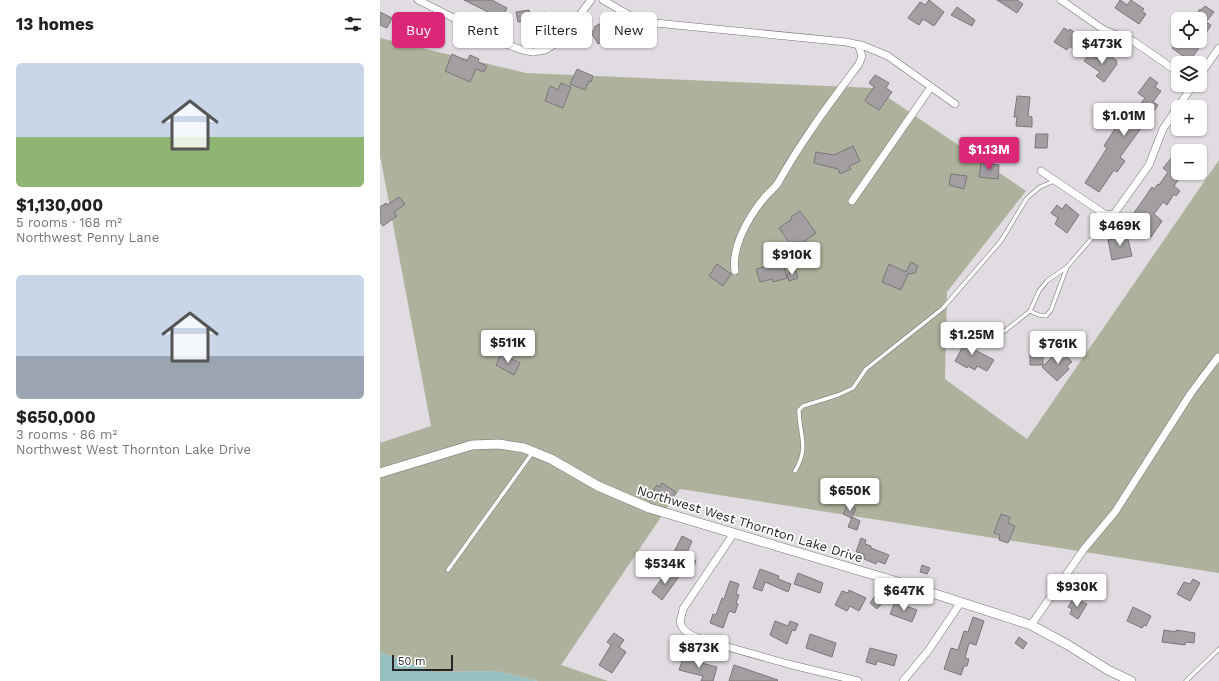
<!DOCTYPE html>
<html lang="en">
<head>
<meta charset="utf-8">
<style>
	body { margin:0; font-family:"Work Sans",sans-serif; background:#f6f6f6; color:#202124; height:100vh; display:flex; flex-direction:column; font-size:15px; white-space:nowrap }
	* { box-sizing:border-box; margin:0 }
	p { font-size:13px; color:#757577 }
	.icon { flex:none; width:22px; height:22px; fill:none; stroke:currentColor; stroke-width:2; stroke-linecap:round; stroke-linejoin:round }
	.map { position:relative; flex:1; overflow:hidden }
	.side { display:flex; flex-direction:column; background:#fff; width:380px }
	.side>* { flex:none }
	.guide { position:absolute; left:12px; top:12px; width:380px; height:36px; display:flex; gap:8px }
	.buttons { position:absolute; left:791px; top:12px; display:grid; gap:8px }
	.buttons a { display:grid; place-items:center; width:36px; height:36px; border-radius:6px; background:#fff; box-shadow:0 1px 3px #0004; font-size:20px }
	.scale { position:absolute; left:12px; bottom:10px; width:61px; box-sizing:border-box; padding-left:4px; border:2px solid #262426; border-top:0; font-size:11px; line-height:14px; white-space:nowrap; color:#262426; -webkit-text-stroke:3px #fff; paint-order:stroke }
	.price { position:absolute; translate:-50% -34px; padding:0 9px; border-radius:4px; background:#fff; color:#222; font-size:13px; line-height:26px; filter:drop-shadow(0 1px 2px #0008) }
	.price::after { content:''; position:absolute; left:50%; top:24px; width:12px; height:9px; margin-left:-6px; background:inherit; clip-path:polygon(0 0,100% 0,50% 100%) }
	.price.on { background:#db2777; color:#fff }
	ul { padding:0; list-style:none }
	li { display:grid; align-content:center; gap:8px; height:212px; padding:0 16px }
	li span { display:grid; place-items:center; height:124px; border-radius:6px; color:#555 }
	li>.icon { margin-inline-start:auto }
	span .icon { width:72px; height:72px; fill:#fffc; stroke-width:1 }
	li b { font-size:17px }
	h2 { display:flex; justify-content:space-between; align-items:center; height:48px; padding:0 16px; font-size:17px }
	.pill { padding:0 14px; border-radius:6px; background:#fff; box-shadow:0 1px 3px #0004; font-size:14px; line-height:36px }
	.pill.on { background:#db2777; color:#fff }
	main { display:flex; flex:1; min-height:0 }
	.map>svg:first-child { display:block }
</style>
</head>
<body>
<main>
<section class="side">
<h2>13 homes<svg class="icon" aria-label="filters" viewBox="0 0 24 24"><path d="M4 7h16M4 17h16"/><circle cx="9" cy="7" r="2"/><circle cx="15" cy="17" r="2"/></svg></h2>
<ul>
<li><span style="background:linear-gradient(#c9d6e8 60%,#8fb573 0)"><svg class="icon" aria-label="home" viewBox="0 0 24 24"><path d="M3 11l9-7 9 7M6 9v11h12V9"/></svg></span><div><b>$1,130,000</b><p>5 rooms · 168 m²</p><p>Northwest Penny Lane</p></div></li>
<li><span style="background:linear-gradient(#c9d6e8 65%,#9aa5b1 0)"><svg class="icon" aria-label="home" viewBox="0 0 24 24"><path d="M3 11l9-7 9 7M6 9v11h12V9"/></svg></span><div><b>$650,000</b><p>3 rooms · 86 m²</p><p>Northwest West Thornton Lake Drive</p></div></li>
</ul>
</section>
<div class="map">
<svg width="839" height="681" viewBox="0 0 839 681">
	<rect width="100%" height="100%" fill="#e1dce1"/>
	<!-- green -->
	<path fill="#aeb19b" d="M0 38 146 73 494 88 646 191 567 292 565 379 647 439 839 160V573L300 489 181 665 228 681H158L117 671 53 672 0 652V443L51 426 0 155Z"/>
	<!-- water -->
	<path fill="#97c1c1" d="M0 652 53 672 117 671 158 681H0Z"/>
	<!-- building -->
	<g fill="#a29ea2" stroke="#7a767a">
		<path d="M84 0H112L127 8 121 20 116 17 115 19 106 15 108 12Z"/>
		<path d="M549 0 564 12 554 26 543 19 539 25 528 18 540 2 545 5Z"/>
		<path d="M617 0H637L643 4 637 13Z"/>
		<path d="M740 0 747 5 751 0 764 9 762 11 766 14 759 24 735 8Z"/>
		<path d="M825 6 834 12 826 22 831 25 826 33 821 30 820 32V19H813L820 9 821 10Z"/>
		<path d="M577 7 595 20 592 26 571 15Z"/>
		<path d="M149 10 150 15 165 12 167 23 146 28 145 21 138 22 136 12Z"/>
		<path d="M0 12 12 18 7 28 0 25Z"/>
		<path d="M234 20 241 31 218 44 211 32 215 29 214 27 223 22 225 25Z"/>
		<path d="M684 28 689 31 690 29 702 38 694 50 690 46 687 50 674 42Z"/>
		<path d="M798 40 816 41 821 45 810 61 792 48Z"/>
		<path d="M720 52 724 55 726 52 737 61 736 63 737 64 724 82 716 76 720 72 704 61 710 53 716 58Z"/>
		<path d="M72 54 87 61 90 55 99 59 98 62 107 66 104 72 96 69 90 82 65 71Z"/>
		<path d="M197 69 213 76 211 82 209 81 205 90 190 84Z"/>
		<path d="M495 75 509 83 506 88 512 92 499 110 486 102 485 100 494 87 489 83Z"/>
		<path d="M770 77 778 83 775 87 781 91 773 102 778 105 740 157 745 161 737 172 734 170 719 192 705 183 727 148 724 146 740 121 744 124 747 121 765 98 758 93Z"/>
		<path d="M181 83 191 87 183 108 165 101 170 86 178 90Z"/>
		<path d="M637 96 650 97 648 116 652 117V127L636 126 637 117H634Z"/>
		<path d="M656 134H668L667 148H655Z"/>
		<path d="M473 146 480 161 469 166 471 169 460 174 458 169 434 163 436 152 454 155Z"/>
		<path d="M794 155 798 157V173H803L794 186 800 191 796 196 794 194 787 205 783 202 774 214 782 221 771 237 768 235 767 236 753 227 760 217 754 213 772 187 774 189 778 184 779 185 788 172 783 168Z"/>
		<path d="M601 163 619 165 618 179 599 177Z"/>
		<path d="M571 174 587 176 584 189 569 185Z"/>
		<path d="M19 197 25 204 14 212 17 216 3 226 0 222V207L6 203 7 205Z"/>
		<path d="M686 204 699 215 687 233 675 224 678 218 671 213 677 205 682 209Z"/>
		<path d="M420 211 436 233 414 249 399 228 412 219 411 217Z"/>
		<path d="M746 231 752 256 732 260 728 240 739 238 738 233Z"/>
		<path d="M531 262 538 266 535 273 528 274 521 290 502 282 509 264 526 272Z"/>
		<path d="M337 264 351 274 343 286 329 276Z"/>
		<path d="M403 264 407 278 393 282 392 279 380 282 376 269 391 265V267Z"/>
		<path d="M416 271 418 278 409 281 407 274Z"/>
		<path d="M590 336 595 350 614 360 607 371 597 366 595 370 588 366 587 368 575 361 582 348 579 340Z"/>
		<path d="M680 349 692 362 687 366 689 369 677 381 662 367Z"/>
		<path d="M121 354 140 363 134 375 116 365Z"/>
		<path d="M650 354 663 355V365H650Z"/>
		<path d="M282 483 296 492 289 503 273 491 277 485 280 487Z"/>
		<path d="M468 505 476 509 471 518 463 514Z"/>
		<path d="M621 514 630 517 628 523 635 526 628 543 619 540 620 535 614 533Z"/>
		<path d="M472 517 480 521 477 530 468 527Z"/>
		<path d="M302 536 312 541 306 555 316 561 311 571 290 560Z"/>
		<path d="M481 538 486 540 485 544 491 546V548L509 555 505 564 497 561 496 564 484 559V554L476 552Z"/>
		<path d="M542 565 550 568 547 574 540 572Z"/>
		<path d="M380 569 399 576 398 579 411 584 408 592 385 582 382 591 373 588Z"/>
		<path d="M287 571 298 578 282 600 272 592Z"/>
		<path d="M418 573 443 583 440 593 414 584Z"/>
		<path d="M813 579 820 583 810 601 797 594 804 582 810 584Z"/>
		<path d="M350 581 359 584 356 594 359 595 356 603 358 604 355 613 349 611 343 628 330 623 333 614 336 615 342 598 344 599Z"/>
		<path d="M469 590 486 598 479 611 470 606 467 611 455 605 462 591 468 593Z"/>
		<path d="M495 596 503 602 497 609 490 603Z"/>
		<path d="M694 598 707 604 698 619 690 614 692 609 688 607Z"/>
		<path d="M515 602 537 610 532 622 510 614Z"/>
		<path d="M753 607 771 616 766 626 764 625 762 628 747 621Z"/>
		<path d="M593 617 604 621 596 645 589 643 585 658 589 659 587 666H584L581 675 564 669 571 648 578 650 584 631 588 632Z"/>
		<path d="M395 621 408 626 410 621 418 624 415 631 412 630 407 644 390 635Z"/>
		<path d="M784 630 796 632V630L815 633 814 643 806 642 805 645 782 642Z"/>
		<path d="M234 633 244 640 239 647 246 652 232 673 219 665 231 645 227 642Z"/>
		<path d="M430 634 456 643 452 657 426 648Z"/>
		<path d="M639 637 647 643 643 649 635 643Z"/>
		<path d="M490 648 517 655 514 666 497 661 496 665 486 662Z"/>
		<path d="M303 658 337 667 333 681H321L323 676 299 670Z"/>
		<path d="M354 665 398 680 397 681H349Z"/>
	</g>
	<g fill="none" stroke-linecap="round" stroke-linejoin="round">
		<!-- service casing -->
		<g stroke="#757175" stroke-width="4.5">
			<g id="service">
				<path d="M650 311 659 315 666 316 671 310 687 267"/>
				<path d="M614 337 626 330 650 311 659 291 667 281 687 267 731 216"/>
				<path d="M415 471C430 446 419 436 419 410L423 406 458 395 473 388 486 369 563 308 621 241 647 198 660 187 674 181"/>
				<path d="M68 570 153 452"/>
				<path d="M806 681 839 649"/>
			</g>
		</g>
		<!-- minor casing -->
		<g stroke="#757175" stroke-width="8">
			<g id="minor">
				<path d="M38 0 123 43 142 50 153 52 165 50 181 40 211 0"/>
				<path d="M223 0 249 15 275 23 466 42 484 46 508 56 575 104"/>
				<path d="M681 0 724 30 753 41 798 72"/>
				<path d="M820 75 839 48"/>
				<path d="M661 171 726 215 734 214 769 165 783 129 813 85"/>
				<path d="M472 201 551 87"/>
				<path d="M355 271C351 246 370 215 385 197 389 192 395 188 398 183 421 141 450 103 479 64L482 56 478 44"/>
				<path d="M354 533 303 609 300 622C303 633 313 636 323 640L408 664 478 681"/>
				<path d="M651 625 704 549 735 512 811 393 838 357"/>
				<path d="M523 681 548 651 581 602"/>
			</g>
		</g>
		<!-- tertiary casing -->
		<g stroke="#757175" stroke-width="10">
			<path id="tertiary" d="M0 473 92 445 119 444 144 448 171 459 218 486 269 508 521 583 651 625 688 645 728 670 751 681"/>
		</g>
		<!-- service -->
		<use href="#service" stroke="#fff" stroke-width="3.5"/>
		<!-- minor -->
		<use href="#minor" stroke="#fff" stroke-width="7"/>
		<!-- tertiary -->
		<use href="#tertiary" stroke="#fff" stroke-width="9"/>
	</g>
	<g text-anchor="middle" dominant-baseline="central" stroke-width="3.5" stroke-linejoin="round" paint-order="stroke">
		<!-- street labels -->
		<g font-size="13" fill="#262426" stroke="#fff">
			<text transform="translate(370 524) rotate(17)">Northwest West Thornton Lake Drive</text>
		</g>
	</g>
</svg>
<div class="buttons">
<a><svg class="icon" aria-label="locate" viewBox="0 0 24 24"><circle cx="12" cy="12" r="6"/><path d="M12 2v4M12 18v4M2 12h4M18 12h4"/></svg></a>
<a><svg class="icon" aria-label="layers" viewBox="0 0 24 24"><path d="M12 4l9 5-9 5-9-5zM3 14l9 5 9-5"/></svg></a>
<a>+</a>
<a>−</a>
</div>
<div class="scale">50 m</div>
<b class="price" style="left:722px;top:65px">$473K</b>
<b class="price" style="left:744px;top:137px">$1.01M</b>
<b class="price on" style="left:609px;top:171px">$1.13M</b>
<b class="price" style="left:740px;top:247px">$469K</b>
<b class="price" style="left:412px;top:276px">$910K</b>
<b class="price" style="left:592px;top:356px">$1.25M</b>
<b class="price" style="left:128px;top:364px">$511K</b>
<b class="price" style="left:678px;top:365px">$761K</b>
<b class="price" style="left:470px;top:512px">$650K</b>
<b class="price" style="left:285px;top:585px">$534K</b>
<b class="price" style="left:697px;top:608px">$930K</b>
<b class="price" style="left:524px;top:612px">$647K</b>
<b class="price" style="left:319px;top:669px">$873K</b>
<div class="guide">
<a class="pill on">Buy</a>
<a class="pill">Rent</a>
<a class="pill">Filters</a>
<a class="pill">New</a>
</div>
</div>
</main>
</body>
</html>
